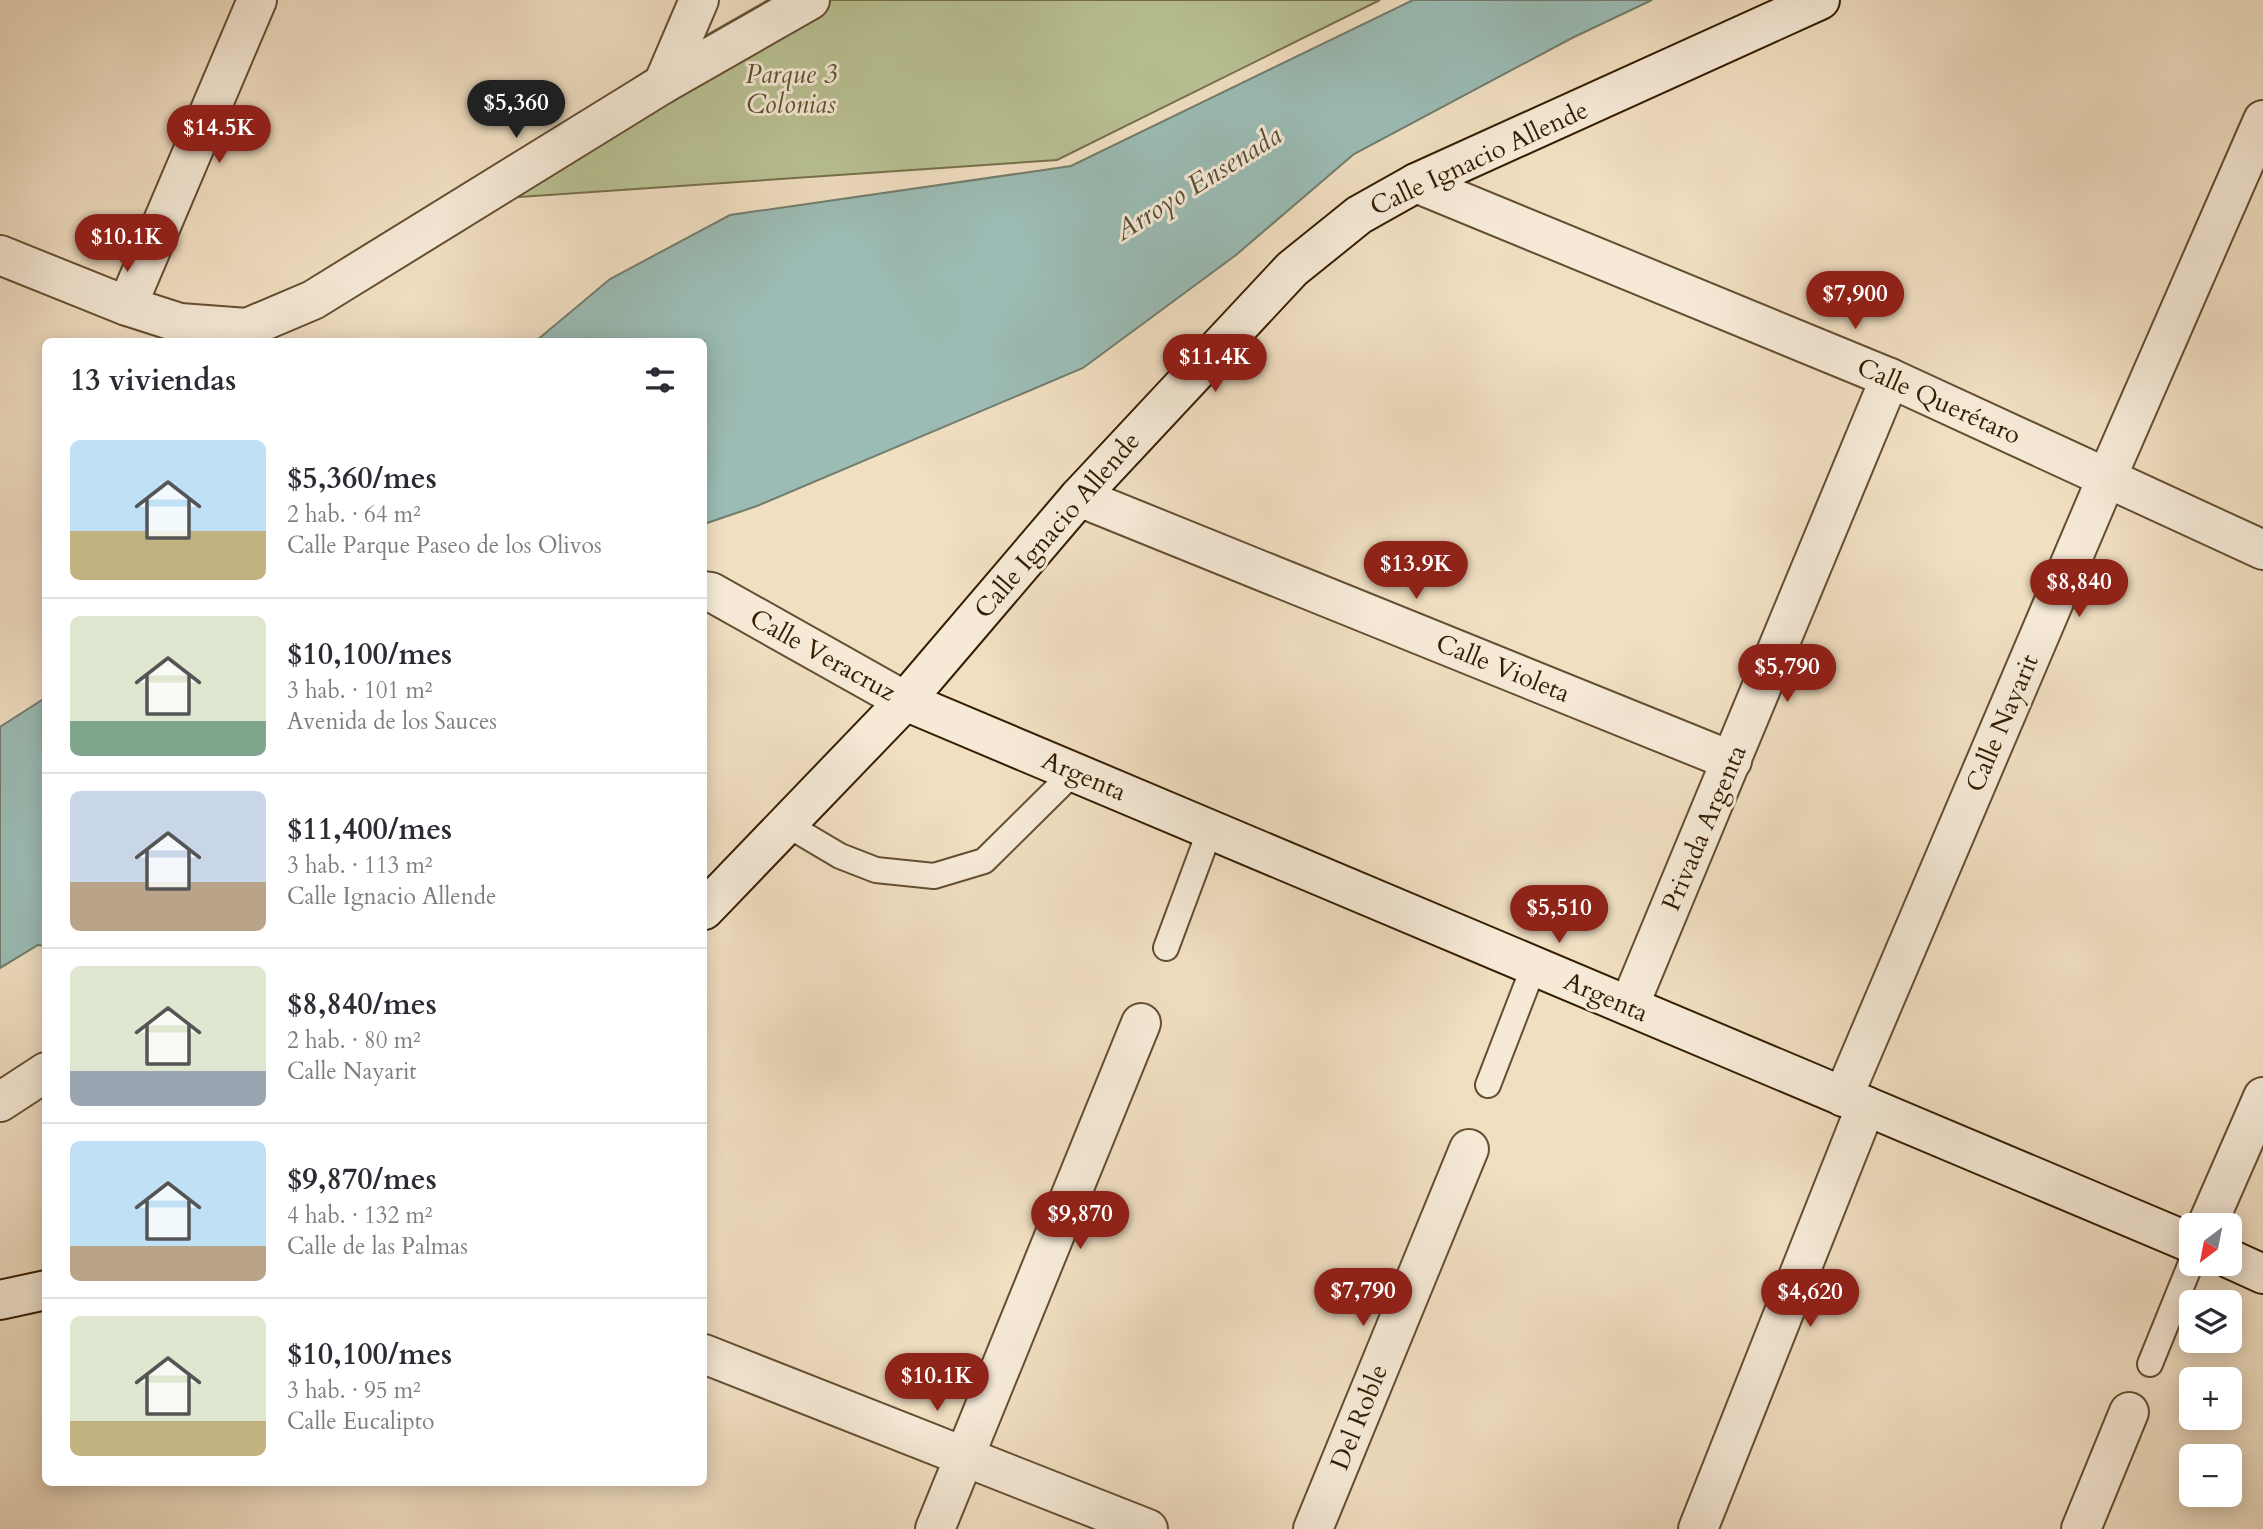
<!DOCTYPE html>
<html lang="es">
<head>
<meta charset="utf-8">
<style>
	body { margin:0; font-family:Cardo,serif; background:#f7f7f7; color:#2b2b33; height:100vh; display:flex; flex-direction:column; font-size:26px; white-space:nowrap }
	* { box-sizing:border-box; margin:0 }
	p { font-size:23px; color:#7c7c81 }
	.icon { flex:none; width:38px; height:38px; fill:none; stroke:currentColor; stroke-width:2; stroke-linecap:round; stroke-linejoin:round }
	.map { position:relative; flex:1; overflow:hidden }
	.details { position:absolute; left:42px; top:338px; width:665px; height:1148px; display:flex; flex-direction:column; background:#fff; border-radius:10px; box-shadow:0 4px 18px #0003 }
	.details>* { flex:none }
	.needle { width:46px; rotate:212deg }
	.fabs { position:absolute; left:2179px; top:1213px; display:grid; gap:14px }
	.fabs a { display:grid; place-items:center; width:63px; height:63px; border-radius:10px; background:#fff; box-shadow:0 4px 18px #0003; font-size:35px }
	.price { position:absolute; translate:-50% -60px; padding:0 16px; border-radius:24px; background:#8f2418; color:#fff; font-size:23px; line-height:46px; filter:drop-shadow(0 2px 4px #0008) }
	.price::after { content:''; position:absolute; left:50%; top:42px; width:21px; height:16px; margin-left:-10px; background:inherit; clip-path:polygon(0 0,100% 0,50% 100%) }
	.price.active { background:#222; color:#fff }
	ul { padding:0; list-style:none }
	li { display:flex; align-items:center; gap:21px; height:175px; padding:0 28px }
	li+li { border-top:2px solid #e1e1e2 }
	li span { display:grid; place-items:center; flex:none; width:196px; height:140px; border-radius:10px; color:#555 }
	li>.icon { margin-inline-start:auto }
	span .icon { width:84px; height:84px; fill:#fffc; stroke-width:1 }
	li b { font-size:30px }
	h2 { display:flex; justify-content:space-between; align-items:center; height:84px; padding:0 28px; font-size:30px }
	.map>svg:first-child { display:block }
</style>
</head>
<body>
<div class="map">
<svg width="2263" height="1529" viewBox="0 0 2263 1529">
	<rect width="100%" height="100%" fill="#f1dfc2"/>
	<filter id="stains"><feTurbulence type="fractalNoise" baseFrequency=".00286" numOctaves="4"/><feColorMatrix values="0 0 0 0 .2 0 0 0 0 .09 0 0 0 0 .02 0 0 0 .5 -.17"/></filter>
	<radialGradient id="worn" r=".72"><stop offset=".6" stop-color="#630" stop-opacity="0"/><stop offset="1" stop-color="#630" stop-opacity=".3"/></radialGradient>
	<!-- green -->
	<path fill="#b9c294" stroke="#77704a" stroke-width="2" d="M768 0H1380L1057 160 448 202 656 64Z"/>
	<!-- water -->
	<g fill="#9bbcb5" stroke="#727d6d" stroke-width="2">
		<path d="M1413 0H1652L1572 38 1354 154 1236 255 1083 368 757 506 704 524V341H536L610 279 730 215 1071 166Z"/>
		<path d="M45 698V946L38 945 0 968V727Z"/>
	</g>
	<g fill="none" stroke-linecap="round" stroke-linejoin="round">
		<!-- lane casing -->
		<g stroke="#644e31" stroke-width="28">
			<g id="lane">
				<path d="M786 824 840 856 876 870 934 876 984 861 1074 772"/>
				<path d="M1166 948 1210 830"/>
				<path d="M1488 1085 1534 966"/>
				<path d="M2150 1364 2191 1263"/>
			</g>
		</g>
		<!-- street casing -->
		<g stroke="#644e31" stroke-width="42">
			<g id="street">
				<path d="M663 84 699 0"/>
				<path d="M1416 183 1890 378 2263 550"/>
				<path d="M0 255 127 306 180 323 247 328 313 300 663 84 810 0"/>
				<path d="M127 306 257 0"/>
				<path d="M1079 497 1732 761"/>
				<path d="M704 591 711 592 905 701"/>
				<path d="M1629 1006 1890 378"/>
				<path d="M1843 1097 2107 477 2263 120"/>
				<path d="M0 1102 46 1072"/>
				<path d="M2207 1225 2263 1097"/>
				<path d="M704 1354 1148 1529"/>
				<path d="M935 1529 1141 1023"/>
				<path d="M1313 1529 1469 1149"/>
				<path d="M1698 1529 1866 1106"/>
				<path d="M2081 1529 2129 1412"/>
			</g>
		</g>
		<!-- secondary casing -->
		<g stroke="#351e01" stroke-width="42">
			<g id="secondary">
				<path d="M905 701 2191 1243"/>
				<path d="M704 910 905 701 1079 497 1292 269 1359 215 1416 183 1820 0"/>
				<path d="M2230 1259 2263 1274"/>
				<path d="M0 1300 46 1290"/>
			</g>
		</g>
		<!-- lane -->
		<use href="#lane" stroke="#f6ead7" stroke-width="24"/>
		<!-- street -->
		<use href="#street" stroke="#f6ead7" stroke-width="38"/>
		<!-- secondary -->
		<use href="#secondary" stroke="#f6ead7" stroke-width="38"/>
	</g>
	<g text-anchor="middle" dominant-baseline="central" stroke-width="6" stroke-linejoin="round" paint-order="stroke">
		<!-- park labels -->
		<g font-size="26" font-style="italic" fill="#5d4f2d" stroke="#f6ead7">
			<text x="791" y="74">Parque 3<tspan x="791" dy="30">Colonias</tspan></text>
		</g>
		<!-- street labels -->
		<g font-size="26" fill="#351e01" stroke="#f6ead7">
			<text transform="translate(1479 158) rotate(-25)">Calle Ignacio Allende</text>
			<text transform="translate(1939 401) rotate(24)">Calle Querétaro</text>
			<text transform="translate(1057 525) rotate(-49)">Calle Ignacio Allende</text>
			<text transform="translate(823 655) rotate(29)">Calle Veracruz</text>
			<text transform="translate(1503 668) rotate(22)">Calle Violeta</text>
			<text transform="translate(2002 723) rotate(-67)">Calle Nayarit</text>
			<text transform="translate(1084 776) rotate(23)">Argenta</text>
			<text transform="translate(1704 828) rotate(-67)">Privada Argenta</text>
			<text transform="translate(1606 997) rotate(23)">Argenta</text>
			<text transform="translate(1359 1417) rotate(-68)">Del Roble</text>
		</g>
		<!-- water labels -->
		<g font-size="28" font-style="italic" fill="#544d37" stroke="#f6ead7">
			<text transform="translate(1198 183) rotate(-32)">Arroyo Ensenada</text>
		</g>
	</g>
	<rect width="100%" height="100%" filter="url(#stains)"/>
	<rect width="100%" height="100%" fill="url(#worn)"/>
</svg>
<div class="fabs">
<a><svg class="needle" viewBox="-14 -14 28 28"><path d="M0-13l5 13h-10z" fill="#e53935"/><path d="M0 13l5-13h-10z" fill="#7c7c81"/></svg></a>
<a><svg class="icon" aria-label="layers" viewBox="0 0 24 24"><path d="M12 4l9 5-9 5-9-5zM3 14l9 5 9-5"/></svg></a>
<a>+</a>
<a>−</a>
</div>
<b class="price active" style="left:516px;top:140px">$5,360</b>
<b class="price" style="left:219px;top:165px">$14.5K</b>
<b class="price" style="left:127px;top:274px">$10.1K</b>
<b class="price" style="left:1855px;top:331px">$7,900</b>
<b class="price" style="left:1215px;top:394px">$11.4K</b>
<b class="price" style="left:1416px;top:601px">$13.9K</b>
<b class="price" style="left:2079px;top:619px">$8,840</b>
<b class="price" style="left:1787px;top:704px">$5,790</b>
<b class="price" style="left:1559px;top:945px">$5,510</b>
<b class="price" style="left:1080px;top:1251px">$9,870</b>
<b class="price" style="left:1363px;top:1328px">$7,790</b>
<b class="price" style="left:1810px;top:1329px">$4,620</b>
<b class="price" style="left:937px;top:1413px">$10.1K</b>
<section class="details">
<h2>13 viviendas<svg class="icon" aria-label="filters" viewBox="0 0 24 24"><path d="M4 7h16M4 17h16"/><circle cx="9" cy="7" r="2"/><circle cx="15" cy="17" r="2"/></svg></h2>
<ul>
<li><span style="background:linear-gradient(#bfe0f5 65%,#c2b280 0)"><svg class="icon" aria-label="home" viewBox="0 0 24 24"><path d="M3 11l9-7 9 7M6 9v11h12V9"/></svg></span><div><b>$5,360/mes</b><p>2 hab. · 64 m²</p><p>Calle Parque Paseo de los Olivos</p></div></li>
<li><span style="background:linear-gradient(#dfe7d0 75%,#7fa58c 0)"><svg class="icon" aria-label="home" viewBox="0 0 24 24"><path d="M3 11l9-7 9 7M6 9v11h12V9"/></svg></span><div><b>$10,100/mes</b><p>3 hab. · 101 m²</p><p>Avenida de los Sauces</p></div></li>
<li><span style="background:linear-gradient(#c9d6e8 65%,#b9a48a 0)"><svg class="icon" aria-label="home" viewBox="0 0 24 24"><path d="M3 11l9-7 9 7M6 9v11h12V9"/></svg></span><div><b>$11,400/mes</b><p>3 hab. · 113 m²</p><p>Calle Ignacio Allende</p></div></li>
<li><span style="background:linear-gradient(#dfe7d0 75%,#9aa5b1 0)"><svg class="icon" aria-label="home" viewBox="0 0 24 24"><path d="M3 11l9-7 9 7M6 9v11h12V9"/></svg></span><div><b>$8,840/mes</b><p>2 hab. · 80 m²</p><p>Calle Nayarit</p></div></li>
<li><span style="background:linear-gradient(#bfe0f5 75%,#b9a48a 0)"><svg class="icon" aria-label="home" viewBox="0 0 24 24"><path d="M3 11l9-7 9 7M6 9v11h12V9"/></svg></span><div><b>$9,870/mes</b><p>4 hab. · 132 m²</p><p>Calle de las Palmas</p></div></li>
<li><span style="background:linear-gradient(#dfe7d0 75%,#c2b280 0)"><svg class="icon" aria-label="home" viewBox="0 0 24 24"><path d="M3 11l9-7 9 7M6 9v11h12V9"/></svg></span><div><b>$10,100/mes</b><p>3 hab. · 95 m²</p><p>Calle Eucalipto</p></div></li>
</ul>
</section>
</div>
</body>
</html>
